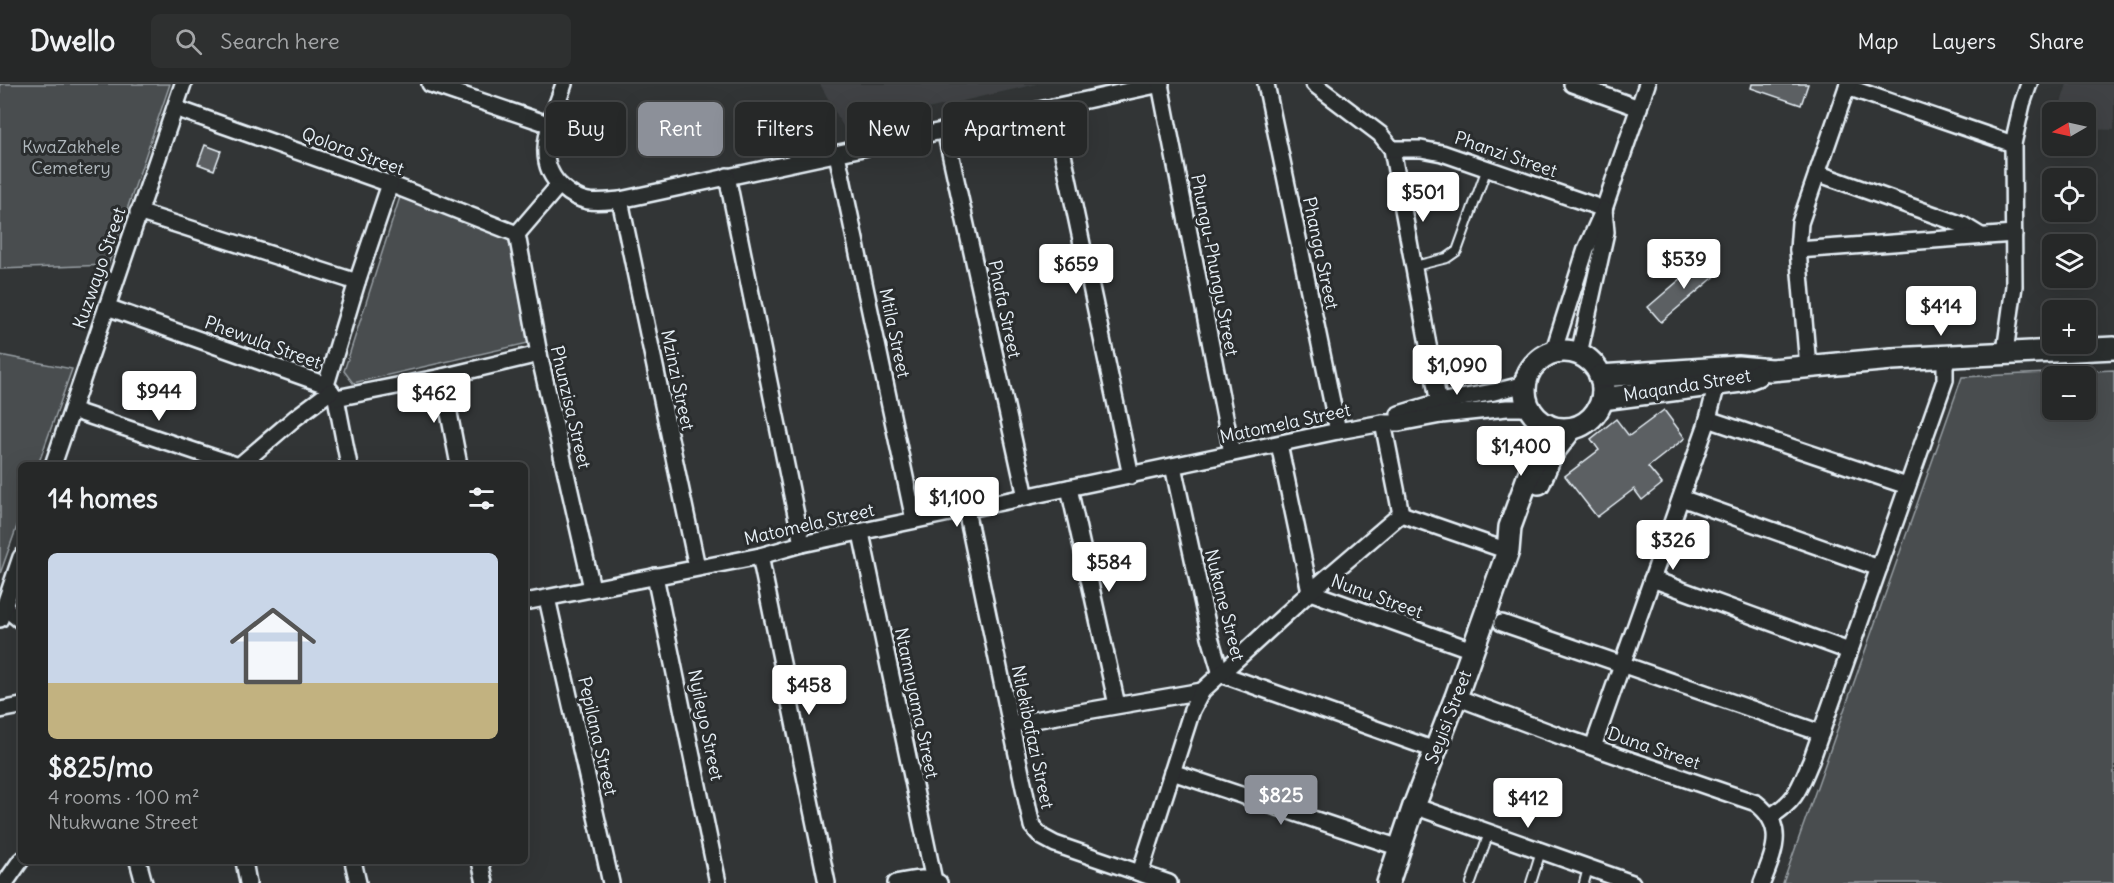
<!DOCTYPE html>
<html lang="en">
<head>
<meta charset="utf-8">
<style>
	body { margin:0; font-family:Delius,sans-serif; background:#2e3030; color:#f1f3f6; height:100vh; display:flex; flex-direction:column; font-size:22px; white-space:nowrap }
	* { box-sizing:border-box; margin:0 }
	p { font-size:20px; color:#a4a6a8 }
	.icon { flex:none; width:33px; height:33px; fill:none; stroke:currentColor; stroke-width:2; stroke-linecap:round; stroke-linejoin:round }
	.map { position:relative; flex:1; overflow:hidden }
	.side { position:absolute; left:18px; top:378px; width:510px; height:402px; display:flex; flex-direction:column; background:#262828; border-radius:9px; box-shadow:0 6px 24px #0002,0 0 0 2px #424445 }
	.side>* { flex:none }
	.guide { position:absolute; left:546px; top:18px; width:570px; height:54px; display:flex; gap:12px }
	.needle { width:39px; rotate:261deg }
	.controls { position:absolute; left:2042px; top:18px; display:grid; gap:12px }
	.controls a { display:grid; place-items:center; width:54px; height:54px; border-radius:9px; background:#262828; box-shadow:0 6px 24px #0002,0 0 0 2px #424445; font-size:30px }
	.price { position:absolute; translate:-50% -51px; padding:0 14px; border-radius:6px; background:#fff; color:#222; font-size:20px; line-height:39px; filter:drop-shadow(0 2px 3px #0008) }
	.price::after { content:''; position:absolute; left:50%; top:36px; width:18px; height:14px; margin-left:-9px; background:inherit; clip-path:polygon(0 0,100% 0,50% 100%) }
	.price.active { background:#8c9099; color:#fff }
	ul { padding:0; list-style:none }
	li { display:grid; align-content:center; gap:12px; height:318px; padding:0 30px }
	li+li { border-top:2px solid #424445 }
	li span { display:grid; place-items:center; height:186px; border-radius:9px; color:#555 }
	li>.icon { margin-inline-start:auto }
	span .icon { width:108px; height:108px; fill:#fffc; stroke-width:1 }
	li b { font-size:26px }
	h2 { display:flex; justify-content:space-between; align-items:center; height:72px; padding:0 30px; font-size:26px }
	.chip { padding:0 21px; border-radius:9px; background:#262828; box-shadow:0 6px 24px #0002,0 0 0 2px #424445; font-size:21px; line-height:54px }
	.chip.active { background:#8c9099; color:#fff }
	header { display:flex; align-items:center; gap:36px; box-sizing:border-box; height:84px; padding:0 30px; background:#262828; border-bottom:2px solid #424445 }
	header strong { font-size:28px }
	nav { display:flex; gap:33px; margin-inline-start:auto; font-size:21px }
	.search { width:420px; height:54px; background:#2e3030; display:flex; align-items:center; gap:15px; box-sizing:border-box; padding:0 21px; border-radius:9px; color:#a4a6a8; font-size:22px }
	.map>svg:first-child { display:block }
</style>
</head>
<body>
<header>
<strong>Dwello</strong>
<div class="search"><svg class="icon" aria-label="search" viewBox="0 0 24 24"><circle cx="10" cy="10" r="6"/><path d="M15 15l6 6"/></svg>Search here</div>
<nav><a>Map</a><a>Layers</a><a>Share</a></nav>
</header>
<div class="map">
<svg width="2114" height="799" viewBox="0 0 2114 799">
	<rect width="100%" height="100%" fill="#323536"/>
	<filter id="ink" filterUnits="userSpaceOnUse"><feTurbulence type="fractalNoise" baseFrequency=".0167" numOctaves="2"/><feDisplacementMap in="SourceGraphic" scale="12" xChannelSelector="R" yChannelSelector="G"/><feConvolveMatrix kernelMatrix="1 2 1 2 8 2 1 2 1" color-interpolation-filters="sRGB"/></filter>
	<g filter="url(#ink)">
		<!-- built -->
		<g fill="#3f4244">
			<path d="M820 0H1037L844 44Z"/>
			<path d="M2067 0H2114V46L2085 45V28H2058Z"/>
		</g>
		<!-- green -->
		<g fill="#494d4f" stroke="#989fa4" stroke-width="1.5" fill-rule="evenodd">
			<path d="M0 0H170L108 181 0 185Z"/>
			<path d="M400 113 510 156 528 259 353 299 344 287Z"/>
			<path d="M0 271 72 285 38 381H21V431L0 490Z"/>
			<path d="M2114 286V799H1783L1962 293ZM2085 292V326H2052V292Z"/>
		</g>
		<!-- building -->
		<g fill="#5c6063" stroke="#e8f1f8" stroke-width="1.5">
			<path d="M1752 0H1808L1801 21 1751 4Z"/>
			<path d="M205 61 221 67 214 86 198 80Z"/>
			<path d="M1706 173 1719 189 1661 238 1648 223Z"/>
			<path d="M1664 326 1685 354 1648 383 1662 400 1642 416 1634 405 1597 433 1565 392 1599 366 1591 355 1616 335 1629 352Z"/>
		</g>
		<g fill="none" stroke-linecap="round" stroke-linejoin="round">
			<!-- lane casing -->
			<g stroke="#e8f1f8" stroke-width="12">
				<g id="lane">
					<path d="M1415 182 1447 174 1457 167 1487 84"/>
					<path d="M1471 799 1489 749"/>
					<path d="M1531 799 1541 767"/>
					<path d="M1584 799 1588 784"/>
				</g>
			</g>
			<!-- street casing -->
			<g stroke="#e8f1f8" stroke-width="20">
				<g id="street">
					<path d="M430 0 551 41"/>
					<path d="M564 0C553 34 530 76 563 104 582 121 596 118 620 116L1161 0"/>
					<path d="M1160 0 1232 369"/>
					<path d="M1266 0 1338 347"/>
					<path d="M1314 0 1380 50 1392 65 1441 331"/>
					<path d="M1572 0 1639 24"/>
					<path d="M1847 3 2013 60"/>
					<path d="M1053 23 1131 392"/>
					<path d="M175 24 390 100 517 150"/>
					<path d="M945 46 1026 413"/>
					<path d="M1392 65H1421L1442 69 1604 125"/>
					<path d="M837 70 914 436"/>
					<path d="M1817 89 1963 141 1981 152"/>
					<path d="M727 92 802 460"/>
					<path d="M620 116 697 483"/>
					<path d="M138 128 357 198"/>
					<path d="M517 150 539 270 592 504"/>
					<path d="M517 150 559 101"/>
					<path d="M1798 166 2014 150"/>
					<path d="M107 223 326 301 336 314 349 381"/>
					<path d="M2005 268 2014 202 2013 60 2022 20 2029 0"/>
					<path d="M1553 269 1586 165 1604 125 1647 0"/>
					<path d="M1579 270 1606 148 1604 125"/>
					<path d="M1808 283 1798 166 1800 139 1848 0"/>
					<path d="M442 293 459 381"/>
					<path d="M326 301 357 198 390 100"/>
					<path d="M336 314 442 293 539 270"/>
					<path d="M72 326 236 381"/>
					<path d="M1399 330 1439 318 1494 308 1526 300"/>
					<path d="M1708 335 1907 402"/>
					<path d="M1383 339 1401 430"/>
					<path d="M1279 360 1310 508 1472 566"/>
					<path d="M53 381 183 0"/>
					<path d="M240 381 295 334 331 307"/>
					<path d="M1173 382 1210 553 1221 590 1435 666"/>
					<path d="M1069 404 1117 621"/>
					<path d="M1681 414 1879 484"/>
					<path d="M966 426 1032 742 1042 753 1055 760 1169 799"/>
					<path d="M1401 430 1508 467"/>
					<path d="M861 449 934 797"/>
					<path d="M760 472 827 799"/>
					<path d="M655 492 718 799"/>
					<path d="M1652 495 1849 567"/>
					<path d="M547 514 611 799"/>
					<path d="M525 518 760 472 802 460 1338 347 1383 339H1399L1441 331 1507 324H1530"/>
					<path d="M4 523 21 537"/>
					<path d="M0 535 21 473"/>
					<path d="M1502 539 1821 649"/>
					<path d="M1456 613 1560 652 1756 719C1787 743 1774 768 1762 799"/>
					<path d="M0 626 21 622"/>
					<path d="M1011 640 1202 607"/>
					<path d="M1593 663 1706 342 1717 300"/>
					<path d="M1172 688 1400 764"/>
					<path d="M1414 722 1632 799"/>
					<path d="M1771 732C1797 716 1799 704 1811 677L1945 296V272"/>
					<path d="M138 777 144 799"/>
					<path d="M244 777 248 799"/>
					<path d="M353 777 358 799"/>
					<path d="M480 777 485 799"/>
					<path d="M1140 789 1192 626 1202 607 1310 508 1401 430"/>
					<path d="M5 799 21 776"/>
					<path d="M896 799C910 796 925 792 939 799"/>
				</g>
			</g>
			<!-- secondary casing -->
			<g stroke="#e8f1f8" stroke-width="26">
				<g id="secondary">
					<circle cx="1564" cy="306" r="39"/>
					<path d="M1600 292 1738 283 1771 286 1892 275 2114 264"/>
					<path d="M1602 315 1741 297 1757 291"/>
					<path d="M1539 399 1551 371 1571 345"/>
					<path d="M1388 799 1414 722 1456 613 1508 467 1510 443 1547 341"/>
				</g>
			</g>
			<!-- lane -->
			<use href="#lane" stroke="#2a2d2e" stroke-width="8"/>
			<!-- street -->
			<use href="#street" stroke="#2a2d2e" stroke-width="15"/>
			<!-- secondary -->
			<use href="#secondary" stroke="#2a2d2e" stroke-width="21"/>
		</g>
	</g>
	<g text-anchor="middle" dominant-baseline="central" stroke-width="6" stroke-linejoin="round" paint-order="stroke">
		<!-- park labels -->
		<g font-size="18" fill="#b0b8bd" stroke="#2a2d2e">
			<text x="71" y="62">KwaZakhele<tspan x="71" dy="21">Cemetery</tspan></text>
		</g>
		<!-- street labels -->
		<g font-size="18" fill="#e8f1f8" stroke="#2a2d2e">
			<text transform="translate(353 67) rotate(20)">Qolora Street</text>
			<text transform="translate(1506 70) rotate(19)">Phanzi Street</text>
			<text transform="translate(1321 169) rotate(78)">Phanga Street</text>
			<text transform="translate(1215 181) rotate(79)">Phungu-Phungu Street</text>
			<text transform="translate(99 184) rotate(-71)">Kuzwayo Street</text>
			<text transform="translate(1005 225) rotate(78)">Phafa Street</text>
			<text transform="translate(895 249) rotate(78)">Mtila Street</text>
			<text transform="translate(263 258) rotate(20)">Phewula Street</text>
			<text transform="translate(678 296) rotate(78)">Mzinzi Street</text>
			<text transform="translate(1687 301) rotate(-9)">Maqanda Street</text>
			<text transform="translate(571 323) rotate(77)">Phunzisa Street</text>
			<text transform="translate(1285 339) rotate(-12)">Matomela Street</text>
			<text transform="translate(809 440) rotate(-13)">Matomela Street</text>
			<text transform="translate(1377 512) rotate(20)">Nunu Street</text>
			<text transform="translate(1225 521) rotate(76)">Nukane Street</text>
			<text transform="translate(917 619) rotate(78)">Ntamnyama Street</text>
			<text transform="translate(1448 633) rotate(-69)">Seyisi Street</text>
			<text transform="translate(706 641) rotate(78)">Nyileyo Street</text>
			<text transform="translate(598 652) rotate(77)">Pepilana Street</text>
			<text transform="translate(1033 653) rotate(78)">Ntlekibafazi Street</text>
			<text transform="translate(1654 664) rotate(19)">Duna Street</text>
		</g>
	</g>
</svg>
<div class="controls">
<a><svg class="needle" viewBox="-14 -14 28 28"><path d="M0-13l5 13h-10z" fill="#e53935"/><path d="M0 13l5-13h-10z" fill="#a4a6a8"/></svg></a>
<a><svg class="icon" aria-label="locate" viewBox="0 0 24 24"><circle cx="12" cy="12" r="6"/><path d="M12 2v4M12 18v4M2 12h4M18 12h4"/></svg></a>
<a><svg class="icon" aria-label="layers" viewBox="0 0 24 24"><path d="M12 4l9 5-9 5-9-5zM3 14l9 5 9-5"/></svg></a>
<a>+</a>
<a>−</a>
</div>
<b class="price" style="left:1423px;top:139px">$501</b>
<b class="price" style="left:1684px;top:206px">$539</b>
<b class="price" style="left:1076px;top:211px">$659</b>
<b class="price" style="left:1941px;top:253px">$414</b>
<b class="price" style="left:1457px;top:312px">$1,090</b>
<b class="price" style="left:159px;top:338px">$944</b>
<b class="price" style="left:434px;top:340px">$462</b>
<b class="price" style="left:1521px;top:393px">$1,400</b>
<b class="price" style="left:957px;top:444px">$1,100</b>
<b class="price" style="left:1673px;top:487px">$326</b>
<b class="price" style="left:1109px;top:509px">$584</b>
<b class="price" style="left:809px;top:632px">$458</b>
<b class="price active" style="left:1281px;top:742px">$825</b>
<b class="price" style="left:1528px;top:745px">$412</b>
<div class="guide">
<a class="chip">Buy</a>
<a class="chip active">Rent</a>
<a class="chip">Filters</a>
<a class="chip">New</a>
<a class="chip">Apartment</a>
</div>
<section class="side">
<h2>14 homes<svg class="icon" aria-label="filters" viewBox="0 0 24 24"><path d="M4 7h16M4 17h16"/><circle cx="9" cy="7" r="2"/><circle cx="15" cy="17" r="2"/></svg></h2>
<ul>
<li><span style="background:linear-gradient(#c9d6e8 70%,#c2b280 0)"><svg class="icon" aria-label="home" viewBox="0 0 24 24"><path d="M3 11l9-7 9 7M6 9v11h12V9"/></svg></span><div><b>$825/mo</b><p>4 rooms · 100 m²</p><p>Ntukwane Street</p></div></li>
</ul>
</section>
</div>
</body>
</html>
